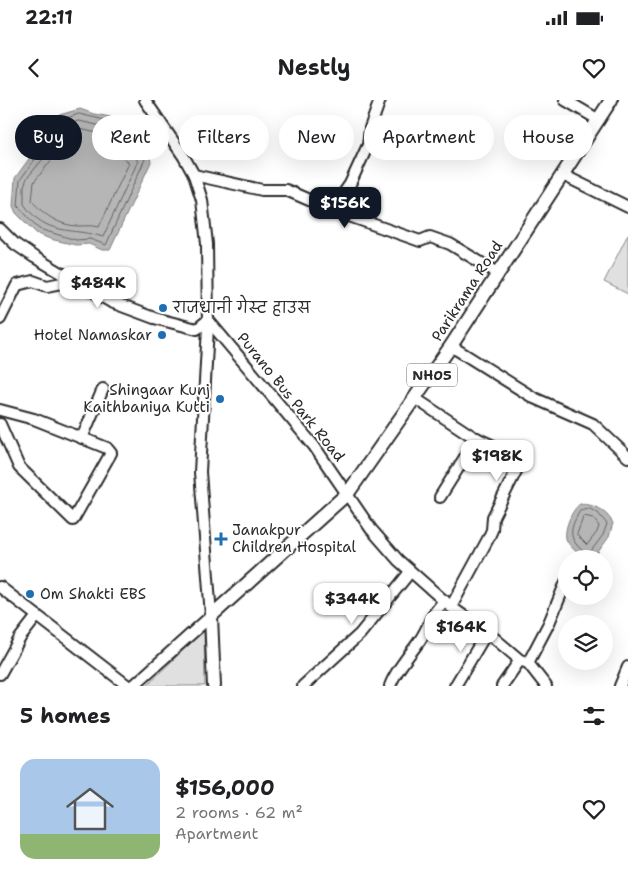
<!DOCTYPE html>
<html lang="en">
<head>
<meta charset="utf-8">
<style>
	body { margin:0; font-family:"Shantell Sans","Playpen Sans Deva",sans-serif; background:#f2f2f2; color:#202124; height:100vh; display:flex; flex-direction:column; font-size:19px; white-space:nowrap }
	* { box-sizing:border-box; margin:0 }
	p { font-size:16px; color:#757577 }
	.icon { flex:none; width:28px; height:28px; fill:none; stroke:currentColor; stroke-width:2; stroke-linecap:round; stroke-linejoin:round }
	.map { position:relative; height:586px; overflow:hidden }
	.side { display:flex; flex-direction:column; background:#fff; flex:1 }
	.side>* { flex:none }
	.guide { position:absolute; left:15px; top:15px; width:599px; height:45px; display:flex; gap:10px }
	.buttons { position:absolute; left:558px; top:450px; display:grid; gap:10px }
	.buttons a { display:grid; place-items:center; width:55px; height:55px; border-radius:50%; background:#fff; box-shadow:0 5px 20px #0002; font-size:25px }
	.price { position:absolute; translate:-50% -42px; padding:0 11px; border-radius:10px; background:#fff; color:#222; font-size:16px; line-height:32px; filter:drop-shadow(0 1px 2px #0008) }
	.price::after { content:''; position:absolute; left:50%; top:30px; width:15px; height:11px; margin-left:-8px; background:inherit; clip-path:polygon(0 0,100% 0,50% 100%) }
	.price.on { background:#111827; color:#fff }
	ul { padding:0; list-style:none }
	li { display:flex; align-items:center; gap:15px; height:125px; padding:0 20px }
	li+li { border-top:1px solid #e0e0e0 }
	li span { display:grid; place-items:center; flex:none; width:140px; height:100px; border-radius:15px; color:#555 }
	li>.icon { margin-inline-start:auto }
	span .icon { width:60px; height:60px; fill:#fffc; stroke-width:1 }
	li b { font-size:21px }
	h2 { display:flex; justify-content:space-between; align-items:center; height:60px; padding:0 20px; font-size:21px }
	.tag { padding:0 18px; border-radius:22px; background:#fff; box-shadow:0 5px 20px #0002; font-size:18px; line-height:45px }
	.tag.on { background:#111827; color:#fff }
	.status { display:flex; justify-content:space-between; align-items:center; height:35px; padding:0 25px; background:#fff; direction:ltr }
	.status svg { height:14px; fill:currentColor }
	header { display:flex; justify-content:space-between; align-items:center; height:65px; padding:0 20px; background:#fff; font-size:22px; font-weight:700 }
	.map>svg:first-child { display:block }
</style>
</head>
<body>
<div class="status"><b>22:11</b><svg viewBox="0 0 49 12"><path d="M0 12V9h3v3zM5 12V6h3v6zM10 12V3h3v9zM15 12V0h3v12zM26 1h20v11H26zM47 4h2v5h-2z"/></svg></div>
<header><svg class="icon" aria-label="back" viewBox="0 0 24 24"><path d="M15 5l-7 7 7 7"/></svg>Nestly<svg class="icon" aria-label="heart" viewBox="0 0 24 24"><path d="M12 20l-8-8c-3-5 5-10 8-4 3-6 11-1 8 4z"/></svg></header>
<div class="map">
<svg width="628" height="586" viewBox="0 0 628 586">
	<rect width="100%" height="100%" fill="#fff"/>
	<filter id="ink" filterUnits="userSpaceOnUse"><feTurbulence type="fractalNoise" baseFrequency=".02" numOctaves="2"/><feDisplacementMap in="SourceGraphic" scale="10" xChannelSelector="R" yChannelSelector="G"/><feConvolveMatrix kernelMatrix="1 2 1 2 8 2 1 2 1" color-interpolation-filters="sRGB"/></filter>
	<g filter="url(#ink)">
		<!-- green -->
		<g fill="#e0e0e0" stroke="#868686">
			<path d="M628 134V194L604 182Z"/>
			<path d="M204 530 205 586H146Z"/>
		</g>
		<!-- water -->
		<g fill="#b6b6b6" stroke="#7e7e7e">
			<path d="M80 9 94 14 111 17 150 57 151 62 110 150H102L89 144 76 145 50 139 36 133 16 113 13 106 15 78 37 48 53 19 56 16Z"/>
			<path d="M580 404C595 404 606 411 613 423L609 437 593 459H584C578 453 570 447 567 441 562 432 572 409 580 404Z"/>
		</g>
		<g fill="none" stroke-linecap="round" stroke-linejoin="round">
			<!-- shore -->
			<g stroke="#636363" stroke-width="1">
				<path d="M79 14 109 21 145 59 106 145 90 139 76 140 39 129 18 106 20 80 41 51 57 22Z"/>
				<path d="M79 21 106 27 138 61 103 137C73 127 46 137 24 104V86L27 78 47 54 62 26Z"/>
				<path d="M79 29 102 34 129 63 99 127C92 125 87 126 79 126 60 126 44 115 32 101L34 82 53 58 67 33Z"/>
				<path d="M590 409 598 413 607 424 603 435 588 455C569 441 567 432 580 411Z"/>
				<path d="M584 416 593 418 599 426 597 432 587 445 577 435Z"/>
			</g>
			<!-- minor casing -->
			<g stroke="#2b2b2b" stroke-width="14">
				<g id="minor">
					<path d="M380 0 370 28 368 45 350 84 332 110 420 141 430 137 450 144 498 173"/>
					<path d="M565 0 599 20"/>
					<path d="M194 75 262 90H286L332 110"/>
					<path d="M563 75 628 107"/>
					<path d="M0 129 15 144 34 157 111 202 154 218 197 229 208 220 314 346 371 429 398 460 451 507 487 532 520 560 528 563 546 586"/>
					<path d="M0 219 17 185 33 181 47 186 62 183 66 176"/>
					<path d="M451 246 534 298 593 324 628 357"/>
					<path d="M416 299 472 336 522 359 493 417 492 430 488 439 451 507"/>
					<path d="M0 310 34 319 82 338 103 289"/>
					<path d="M0 324 19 367 73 420 111 353 107 348 82 338"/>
					<path d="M440 397 477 338"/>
					<path d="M0 487 128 586"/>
					<path d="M528 563 549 523 566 482"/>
					<path d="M0 574 20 538 37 516"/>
					<path d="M133 586 211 516 200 372 208 227 207 144 202 100 194 75 184 57 145 0"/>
					<path d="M303 586 360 534 410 472"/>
					<path d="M390 586C396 569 410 555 420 540 429 527 432 511 445 501"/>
					<path d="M455 586 487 532"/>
					<path d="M502 586 520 560"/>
					<path d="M620 586 628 567"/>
				</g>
			</g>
			<!-- major casing -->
			<g stroke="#2b2b2b" stroke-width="16">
				<path id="major" d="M214 586 211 516 348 393 451 246 611 0"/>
			</g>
			<!-- minor -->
			<use href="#minor" stroke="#fff" stroke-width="10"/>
			<!-- major -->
			<use href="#major" stroke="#fff" stroke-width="12"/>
		</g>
	</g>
	<!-- markers -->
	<g fill="#1f6fb2" stroke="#fff" stroke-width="2">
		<circle cx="163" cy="208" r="5"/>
		<circle cx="162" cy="235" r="5"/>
		<circle cx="220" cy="299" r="5"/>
		<path d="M218.5 431.5h5v5h5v5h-5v5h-5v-5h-5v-5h5z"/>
		<circle cx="30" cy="494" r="5"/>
	</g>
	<g text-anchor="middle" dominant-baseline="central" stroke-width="4" stroke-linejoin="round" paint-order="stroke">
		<!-- shield labels -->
		<rect fill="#fff" stroke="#6b6b6b" stroke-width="1" x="407" y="263.5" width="50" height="23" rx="4"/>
		<g font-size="14" font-weight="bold" fill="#2b2b2b">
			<text x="432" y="275">NH05</text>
		</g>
		<!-- street labels -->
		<g font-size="15" fill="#2b2b2b" stroke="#fff">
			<text transform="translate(467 191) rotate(-57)">Parikrama Road</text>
			<text transform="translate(291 297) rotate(51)">Purano Bus Park Road</text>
		</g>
		<!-- poi labels -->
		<g font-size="15" fill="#2b2b2b" stroke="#fff" text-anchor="start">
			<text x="173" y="208">राजधानी गेस्ट हाउस</text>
			<text x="152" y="235" text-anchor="end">Hotel Namaskar</text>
			<text x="210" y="290" text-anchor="end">Shingaar Kunj<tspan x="210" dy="17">Kaithbaniya Kutti</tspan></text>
			<text x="232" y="430">Janakpur<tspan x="232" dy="17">Children Hospital</tspan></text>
			<text x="40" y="494">Om Shakti EBS</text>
		</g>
	</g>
</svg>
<div class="buttons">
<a><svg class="icon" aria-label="locate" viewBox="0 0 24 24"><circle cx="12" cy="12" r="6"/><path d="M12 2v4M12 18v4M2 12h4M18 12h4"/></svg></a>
<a><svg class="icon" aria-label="layers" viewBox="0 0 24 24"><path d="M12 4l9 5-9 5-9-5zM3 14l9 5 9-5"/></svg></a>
</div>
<b class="price on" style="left:345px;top:129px">$156K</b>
<b class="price" style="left:98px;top:209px">$484K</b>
<b class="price" style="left:497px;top:382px">$198K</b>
<b class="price" style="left:352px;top:525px">$344K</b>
<b class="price" style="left:461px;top:553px">$164K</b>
<div class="guide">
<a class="tag on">Buy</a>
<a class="tag">Rent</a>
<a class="tag">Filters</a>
<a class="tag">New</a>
<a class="tag">Apartment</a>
<a class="tag">House</a>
</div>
</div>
<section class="side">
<h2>5 homes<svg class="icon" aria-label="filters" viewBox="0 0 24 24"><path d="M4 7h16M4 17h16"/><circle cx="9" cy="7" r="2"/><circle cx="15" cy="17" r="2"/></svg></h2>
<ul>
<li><span style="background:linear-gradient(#a9c7e8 75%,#8fb573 0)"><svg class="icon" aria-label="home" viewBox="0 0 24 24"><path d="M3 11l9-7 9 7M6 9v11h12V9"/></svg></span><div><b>$156,000</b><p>2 rooms · 62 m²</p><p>Apartment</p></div><svg class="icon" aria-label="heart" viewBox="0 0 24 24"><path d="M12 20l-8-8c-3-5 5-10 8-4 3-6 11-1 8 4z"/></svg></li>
</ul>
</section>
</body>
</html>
